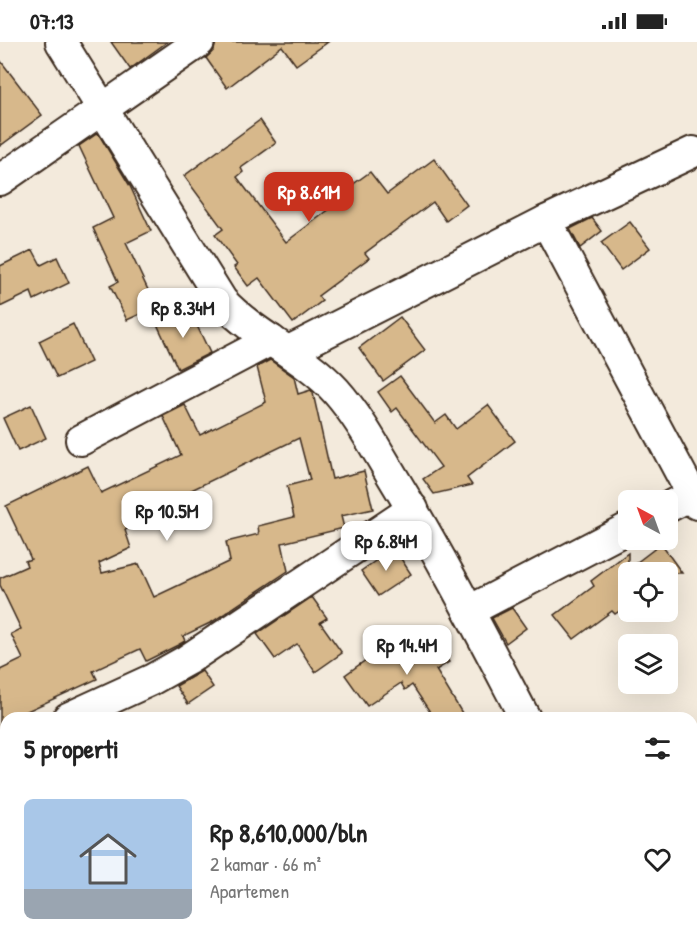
<!DOCTYPE html>
<html lang="id">
<head>
<meta charset="utf-8">
<style>
	body { margin:0; font-family:"Patrick Hand",sans-serif; background:#f2f2f2; color:#222; height:100vh; display:flex; flex-direction:column; font-size:22px; white-space:nowrap }
	* { box-sizing:border-box; margin:0 }
	p { font-size:20px; color:#767676 }
	.icon { flex:none; width:33px; height:33px; fill:none; stroke:currentColor; stroke-width:2; stroke-linecap:round; stroke-linejoin:round }
	.map { position:relative; flex:1; overflow:hidden }
	.panel { position:absolute; left:0px; top:670px; width:698px; height:236px; display:flex; flex-direction:column; background:#fff; border-radius:18px 18px 0 0; box-shadow:0 6px 24px #0002 }
	.panel>* { flex:none }
	.needle { width:39px; rotate:319deg }
	.tools { position:absolute; left:618px; top:448px; display:grid; gap:12px }
	.tools a { display:grid; place-items:center; width:60px; height:60px; border-radius:9px; background:#fff; box-shadow:0 6px 24px #0002; font-size:30px }
	.price { position:absolute; translate:-50% -51px; padding:0 14px; border-radius:12px; background:#fff; color:#222; font-size:20px; line-height:39px; filter:drop-shadow(0 2px 3px #0008) }
	.price::after { content:''; position:absolute; left:50%; top:36px; width:18px; height:14px; margin-left:-9px; background:inherit; clip-path:polygon(0 0,100% 0,50% 100%) }
	.price.on { background:#c8321e; color:#fff }
	ul { padding:0; list-style:none }
	li { display:flex; align-items:center; gap:18px; height:150px; padding:0 24px }
	li+li { border-top:2px solid #e0e0e0 }
	li span { display:grid; place-items:center; flex:none; width:168px; height:120px; border-radius:9px; color:#555 }
	li>.icon { margin-inline-start:auto }
	span .icon { width:72px; height:72px; fill:#fffc; stroke-width:1 }
	li b { font-size:26px }
	h2 { display:flex; justify-content:space-between; align-items:center; height:72px; padding:0 24px; font-size:26px }
	.status { display:flex; justify-content:space-between; align-items:center; height:42px; padding:0 30px; background:#fff; direction:ltr }
	.status svg { height:16px; fill:currentColor }
	.map>svg:first-child { display:block }
</style>
</head>
<body>
<div class="status"><b>07:13</b><svg viewBox="0 0 49 12"><path d="M0 12V9h3v3zM5 12V6h3v6zM10 12V3h3v9zM15 12V0h3v12zM26 1h20v11H26zM47 4h2v5h-2z"/></svg></div>
<div class="map">
<svg width="697" height="905" viewBox="0 0 697 905">
	<rect width="100%" height="100%" fill="#f3eadc"/>
	<filter id="ink" filterUnits="userSpaceOnUse"><feTurbulence type="fractalNoise" baseFrequency=".0167" numOctaves="2"/><feDisplacementMap in="SourceGraphic" scale="12" xChannelSelector="R" yChannelSelector="G"/><feConvolveMatrix kernelMatrix="1 2 1 2 8 2 1 2 1" color-interpolation-filters="sRGB"/></filter>
	<g filter="url(#ink)">
		<!-- building -->
		<g fill="#d7b88b" stroke="#3b2a1e" stroke-width="1.5" fill-rule="evenodd">
			<path d="M111 0H167L130 27Z"/>
			<path d="M216 0H328L296 23 282 4 227 46 206 16 214 8Z"/>
			<path d="M0 18 42 73 0 104Z"/>
			<path d="M260 78 276 101 241 126 243 130 237 135 286 200 351 151 348 146 370 130 387 152 434 117 467 163 446 179 433 160 365 211 369 216 318 254 322 259 293 281 259 236 248 244 234 225 237 223 215 193 223 187 184 134Z"/>
			<path d="M98 91 130 144 151 189 126 201 156 265 127 278 110 244 118 240 93 186 113 176 79 104Z"/>
			<path d="M592 176 602 189 580 206 570 187Z"/>
			<path d="M630 180 650 206 621 228 601 201Z"/>
			<path d="M33 208 41 223 57 215 69 241 34 258 31 250 0 265V224Z"/>
			<path d="M189 267 210 311 178 327 157 282Z"/>
			<path d="M400 275 425 308 383 339 359 306Z"/>
			<path d="M73 282 91 320 57 336 39 299Z"/>
			<path d="M270 318 294 335 298 352 311 348 313 351 332 437 364 429 373 467 341 474 344 486 282 501 288 529 212 580 183 594 185 599 178 603 146 619 140 607 93 629 97 637 12 676H6L0 682V628L23 617 11 592 21 587 0 543V536L27 524 25 519 31 517 6 464 88 424 101 451 181 413 163 374 185 363 200 393 266 360 257 325ZM299 396 310 438 287 444 294 475 258 484 259 492 226 500 230 519 154 555 139 522 102 531 99 521 131 506 125 488 157 473 154 466Z"/>
			<path d="M400 334 435 381 446 373 456 387 488 363 515 399 467 436 472 443 434 452 423 437 441 425 397 366 392 370 378 350Z"/>
			<path d="M31 363 46 396 18 409 3 376Z"/>
			<path d="M661 502 682 531H628V563L615 572 612 569 574 597 555 573 594 544 591 539 628 511V527Z"/>
			<path d="M394 506 411 532 378 554 361 529Z"/>
			<path d="M312 555 327 576 320 580 342 611 315 630 297 602 275 617 257 592Z"/>
			<path d="M512 566 526 586 506 601 492 576Z"/>
			<path d="M429 591 449 620 436 628 465 676H434L412 643 405 648 401 641 367 664 345 633 398 595 407 607Z"/>
			<path d="M202 629 213 645 188 662 176 644Z"/>
		</g>
		<g fill="none" stroke-linecap="round" stroke-linejoin="round">
			<!-- minor casing -->
			<g stroke="#3b2a1e" stroke-width="34">
				<g id="minor">
					<path d="M61 0 222 259C256 295 303 313 336 349 359 375 376 407 394 437 441 514 483 596 525 676"/>
					<path d="M0 138 199 0"/>
					<path d="M546 179 697 462"/>
					<path d="M289 309 546 179 693 110"/>
					<path d="M81 398 271 298"/>
					<path d="M668 465 697 450"/>
					<path d="M469 569 628 486"/>
					<path d="M68 676 151 638 187 618 413 467"/>
					<path d="M0 707 6 704"/>
					<path d="M692 884 697 883"/>
					<path d="M612 905 632 900"/>
				</g>
			</g>
			<!-- minor -->
			<use href="#minor" stroke="#fff" stroke-width="30"/>
		</g>
	</g>
</svg>
<div class="tools">
<a><svg class="needle" viewBox="-14 -14 28 28"><path d="M0-13l5 13h-10z" fill="#e53935"/><path d="M0 13l5-13h-10z" fill="#767676"/></svg></a>
<a><svg class="icon" aria-label="locate" viewBox="0 0 24 24"><circle cx="12" cy="12" r="6"/><path d="M12 2v4M12 18v4M2 12h4M18 12h4"/></svg></a>
<a><svg class="icon" aria-label="layers" viewBox="0 0 24 24"><path d="M12 4l9 5-9 5-9-5zM3 14l9 5 9-5"/></svg></a>
</div>
<b class="price on" style="left:309px;top:181px">Rp 8.61M</b>
<b class="price" style="left:183px;top:297px">Rp 8.34M</b>
<b class="price" style="left:167px;top:500px">Rp 10.5M</b>
<b class="price" style="left:386px;top:530px">Rp 6.84M</b>
<b class="price" style="left:407px;top:634px">Rp 14.4M</b>
<section class="panel">
<h2>5 properti<svg class="icon" aria-label="filters" viewBox="0 0 24 24"><path d="M4 7h16M4 17h16"/><circle cx="9" cy="7" r="2"/><circle cx="15" cy="17" r="2"/></svg></h2>
<ul>
<li><span style="background:linear-gradient(#a9c7e8 75%,#9aa5b1 0)"><svg class="icon" aria-label="home" viewBox="0 0 24 24"><path d="M3 11l9-7 9 7M6 9v11h12V9"/></svg></span><div><b>Rp 8,610,000/bln</b><p>2 kamar · 66 m²</p><p>Apartemen</p></div><svg class="icon" aria-label="heart" viewBox="0 0 24 24"><path d="M12 20l-8-8c-3-5 5-10 8-4 3-6 11-1 8 4z"/></svg></li>
</ul>
</section>
</div>
</body>
</html>
